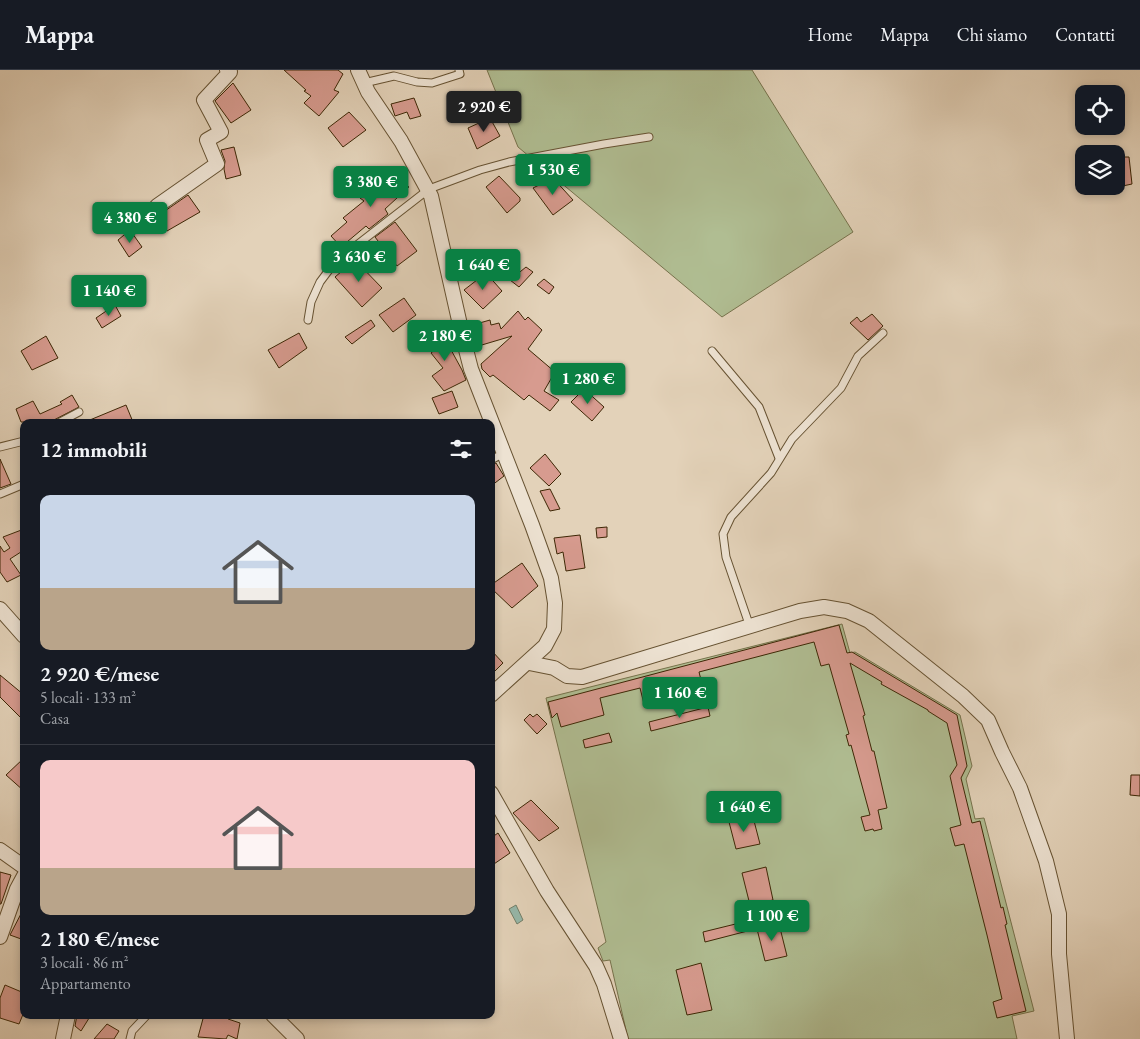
<!DOCTYPE html>
<html lang="it">
<head>
<meta charset="utf-8">
<style>
	body { margin:0; font-family:"EB Garamond",serif; background:#242831; color:#f1f3f6; height:100vh; display:flex; flex-direction:column; font-size:19px; white-space:nowrap }
	* { box-sizing:border-box; margin:0 }
	p { font-size:16px; color:#9ea1a6 }
	.icon { flex:none; width:28px; height:28px; fill:none; stroke:currentColor; stroke-width:2; stroke-linecap:round; stroke-linejoin:round }
	.map { position:relative; flex:1; overflow:hidden }
	.panel { position:absolute; left:20px; top:349px; width:475px; height:600px; display:flex; flex-direction:column; background:#171b24; border-radius:10px; box-shadow:0 2px 8px #0003 }
	.panel>* { flex:none }
	.buttons { position:absolute; left:1075px; top:15px; display:grid; gap:10px }
	.buttons a { display:grid; place-items:center; width:50px; height:50px; border-radius:10px; background:#171b24; box-shadow:0 2px 8px #0003; font-size:25px }
	.price { position:absolute; translate:-50% -42px; padding:0 11px; border-radius:5px; background:#0b8043; color:#fff; font-size:16px; line-height:32px; filter:drop-shadow(0 1px 2px #0008) }
	.price::after { content:''; position:absolute; left:50%; top:30px; width:15px; height:11px; margin-left:-8px; background:inherit; clip-path:polygon(0 0,100% 0,50% 100%) }
	.price.selected { background:#222; color:#fff }
	ul { padding:0; list-style:none }
	li { display:grid; align-content:center; gap:10px; height:265px; padding:0 20px }
	li+li { border-top:1px solid #363941 }
	li span { display:grid; place-items:center; height:155px; border-radius:10px; color:#555 }
	li>.icon { margin-inline-start:auto }
	span .icon { width:90px; height:90px; fill:#fffc; stroke-width:1 }
	li b { font-size:21px }
	h2 { display:flex; justify-content:space-between; align-items:center; height:60px; padding:0 20px; font-size:21px }
	header { display:flex; align-items:center; gap:30px; box-sizing:border-box; height:70px; padding:0 25px; background:#171b24; border-bottom:1px solid #363941 }
	header strong { font-size:24px }
	nav { display:flex; gap:28px; margin-inline-start:auto; font-size:18px }
	.map>svg:first-child { display:block }
</style>
</head>
<body>
<header>
<strong>Mappa</strong>
<nav><a>Home</a><a>Mappa</a><a>Chi siamo</a><a>Contatti</a></nav>
</header>
<div class="map">
<svg width="1140" height="969" viewBox="0 0 1140 969">
	<rect width="100%" height="100%" fill="#e3d2b9"/>
	<filter id="stains"><feTurbulence type="fractalNoise" baseFrequency=".004" numOctaves="4"/><feColorMatrix values="0 0 0 0 .2 0 0 0 0 .09 0 0 0 0 .02 0 0 0 .5 -.17"/></filter>
	<radialGradient id="worn" r=".72"><stop offset=".6" stop-color="#630" stop-opacity="0"/><stop offset="1" stop-color="#630" stop-opacity=".3"/></radialGradient>
	<!-- green -->
	<g fill="#b0bd92" stroke="#76724c">
		<path d="M487 0H752L853 162 722 247 518 77Z"/>
		<path d="M842 554 850 583 855 582 960 645 972 696 966 709 975 749 984 748 1034 941 1012 946 1017 969H628L610 890 603 891 598 878 606 872 546 628Z"/>
	</g>
	<!-- water -->
	<path fill="#96b8aa" stroke="#727e68" d="M516 835 523 850 517 854 509 839Z"/>
	<!-- building -->
	<g fill="#d79b8f" stroke="#3d2705">
		<path d="M284 0H338L343 4 334 20 339 22 319 46 304 33 311 26 304 21 306 20Z"/>
		<path d="M233 13 251 40 231 53 215 31Z"/>
		<path d="M414 28 421 46 410 49 407 42 395 46 391 34Z"/>
		<path d="M349 42 366 60 343 77 328 58Z"/>
		<path d="M490 48 500 66 477 79 468 58Z"/>
		<path d="M234 77 241 105 226 109 224 99 225 91 221 80Z"/>
		<path d="M1118 87H1129L1132 114 1118 117Z"/>
		<path d="M541 91 543 101 526 103 525 94Z"/>
		<path d="M393 101 409 117 385 139 388 144 369 159 366 156 341 177 331 166 347 152 343 148 364 131 360 128Z"/>
		<path d="M499 106 520 128V131L507 143 486 117Z"/>
		<path d="M553 108 573 130 553 145 533 118Z"/>
		<path d="M188 125 200 142 167 161 156 144 162 143Z"/>
		<path d="M395 152 417 181 397 196 375 167Z"/>
		<path d="M130 160 142 177 129 187 118 170Z"/>
		<path d="M355 190 382 218 362 237 335 207Z"/>
		<path d="M526 197 533 202 519 217 510 210Z"/>
		<path d="M486 203 502 221 483 239 464 220Z"/>
		<path d="M544 209 554 217 549 224 537 215Z"/>
		<path d="M404 228 416 245 393 262 379 245Z"/>
		<path d="M115 235 121 246 102 258 96 248Z"/>
		<path d="M518 241 525 250 528 247 542 260 528 279 555 302 544 321 559 330 550 341 529 325 524 330 493 305 490 307 482 299 481 294 512 266 475 277 469 256 490 250 491 255 499 253 501 259Z"/>
		<path d="M872 244 883 256 868 270 850 253 857 247 861 252Z"/>
		<path d="M371 250 375 256 352 274 345 267Z"/>
		<path d="M438 256 462 300 466 310 444 321 432 306 443 298 431 283 437 278 425 266Z"/>
		<path d="M299 263 307 278 279 298 268 280Z"/>
		<path d="M46 266 58 288 32 300 21 281Z"/>
		<path d="M584 319 604 337 592 351 571 332Z"/>
		<path d="M452 321 458 337 439 344 432 328Z"/>
		<path d="M72 325 79 337 50 352H21L16 339 33 331 40 344 62 334 60 332Z"/>
		<path d="M126 335 133 352H85Z"/>
		<path d="M545 384 561 404 549 416 530 398Z"/>
		<path d="M0 389 11 414 0 418Z"/>
		<path d="M496 393 504 406 491 416V395Z"/>
		<path d="M550 419 560 439 550 441 540 421Z"/>
		<path d="M607 457V467L597 468 596 458Z"/>
		<path d="M24 459V480L10 489 21 505 7 512 0 502V476L4 482 10 478 3 467Z"/>
		<path d="M580 465 585 498 566 501 563 482 557 484 554 468Z"/>
		<path d="M522 493 538 516 512 538 491 518V515Z"/>
		<path d="M839 555 847 583 852 582 957 645 967 696 961 708 972 753 980 751 1001 838 1003 837 1007 854 1005 855 1026 941 997 948 993 932 1002 929 987 865 964 774 955 776 950 758 961 755 950 706 957 695 947 653 928 641V640L881 614 882 612 850 593 865 645 863 646 872 681H874L887 738 878 740 882 759 874 761 873 759 865 761 861 747 870 745 851 675 849 676 846 665 849 664 829 594 821 596 814 572 699 602 703 618 644 634 640 618 600 628 604 645 561 657 557 643 552 648 548 632Z"/>
		<path d="M491 580 503 593 491 605Z"/>
		<path d="M0 605 24 625V651L0 627Z"/>
		<path d="M708 637 710 646 651 661 649 652Z"/>
		<path d="M530 644 533 647 537 644 547 654 537 664 524 650Z"/>
		<path d="M609 663 612 672 585 678 583 670Z"/>
		<path d="M24 688V721L6 705Z"/>
		<path d="M1131 705H1140V726L1130 725Z"/>
		<path d="M531 730 559 758 539 771 513 743Z"/>
		<path d="M753 747 760 774 736 779 729 752Z"/>
		<path d="M498 763 510 783 491 796V768Z"/>
		<path d="M766 797 773 830 750 835 742 803Z"/>
		<path d="M0 802 11 805 1 834H0Z"/>
		<path d="M24 838V870L10 865Z"/>
		<path d="M760 848 763 857 705 872 703 862Z"/>
		<path d="M779 854 787 886 765 891 757 859Z"/>
		<path d="M701 893 712 940 687 945 676 900Z"/>
		<path d="M5 915 24 923V942L19 954 0 948V928Z"/>
		<path d="M77 945H91L81 961 75 956Z"/>
		<path d="M204 945H229L228 949 240 953 237 969 228 965 226 969 198 967Z"/>
		<path d="M107 954 119 961 114 969H94Z"/>
	</g>
	<g fill="none" stroke-linecap="round" stroke-linejoin="round">
		<!-- service casing -->
		<g stroke="#665232" stroke-width="9">
			<g id="service">
				<path d="M364 13 394 6 417 12 432 13 460 4 459 0"/>
				<path d="M308 250 311 232 320 212 335 192 429 119 480 100 509 92 604 74 649 67"/>
				<path d="M712 281 759 337 779 388"/>
				<path d="M60 352 79 342"/>
				<path d="M0 377 24 371"/>
				<path d="M491 390 504 383"/>
				<path d="M0 424 24 414"/>
				<path d="M750 557 726 487 723 464 731 447 771 403 792 369 841 318 858 286 883 263"/>
				<path d="M130 969 132 961 147 945"/>
			</g>
		</g>
		<!-- minor casing -->
		<g stroke="#665232" stroke-width="16">
			<g id="minor">
				<path d="M358 0 368 22 401 71 431 126 463 268 471 299 532 455 551 508 555 533 554 559 545 576 491 625"/>
				<path d="M157 136 217 94 207 70 221 62 204 30 230 2 227 0"/>
				<path d="M0 539 24 566"/>
				<path d="M529 593 554 598 567 606 582 607 800 541 824 537 847 541 869 551 963 626 988 650 1002 682 1020 718 1046 791 1059 844V884L1067 969"/>
				<path d="M491 723 547 821 596 896 604 914 621 969"/>
				<path d="M0 780 24 797"/>
				<path d="M0 867 17 819 24 806"/>
				<path d="M273 945 297 969"/>
				<path d="M63 969 68 945"/>
			</g>
		</g>
		<!-- service -->
		<use href="#service" stroke="#ede2d2" stroke-width="7"/>
		<!-- minor -->
		<use href="#minor" stroke="#ede2d2" stroke-width="14"/>
	</g>
	<rect width="100%" height="100%" filter="url(#stains)"/>
	<rect width="100%" height="100%" fill="url(#worn)"/>
</svg>
<div class="buttons">
<a><svg class="icon" aria-label="locate" viewBox="0 0 24 24"><circle cx="12" cy="12" r="6"/><path d="M12 2v4M12 18v4M2 12h4M18 12h4"/></svg></a>
<a><svg class="icon" aria-label="layers" viewBox="0 0 24 24"><path d="M12 4l9 5-9 5-9-5zM3 14l9 5 9-5"/></svg></a>
</div>
<b class="price selected" style="left:484px;top:63px">2 920 €</b>
<b class="price" style="left:553px;top:126px">1 530 €</b>
<b class="price" style="left:371px;top:138px">3 380 €</b>
<b class="price" style="left:130px;top:174px">4 380 €</b>
<b class="price" style="left:359px;top:213px">3 630 €</b>
<b class="price" style="left:483px;top:221px">1 640 €</b>
<b class="price" style="left:109px;top:247px">1 140 €</b>
<b class="price" style="left:445px;top:292px">2 180 €</b>
<b class="price" style="left:588px;top:335px">1 280 €</b>
<b class="price" style="left:680px;top:649px">1 160 €</b>
<b class="price" style="left:744px;top:763px">1 640 €</b>
<b class="price" style="left:772px;top:872px">1 100 €</b>
<section class="panel">
<h2>12 immobili<svg class="icon" aria-label="filters" viewBox="0 0 24 24"><path d="M4 7h16M4 17h16"/><circle cx="9" cy="7" r="2"/><circle cx="15" cy="17" r="2"/></svg></h2>
<ul>
<li><span style="background:linear-gradient(#c9d6e8 60%,#b9a48a 0)"><svg class="icon" aria-label="home" viewBox="0 0 24 24"><path d="M3 11l9-7 9 7M6 9v11h12V9"/></svg></span><div><b>2 920 €/mese</b><p>5 locali · 133 m²</p><p>Casa</p></div></li>
<li><span style="background:linear-gradient(#f6c9c9 70%,#b9a48a 0)"><svg class="icon" aria-label="home" viewBox="0 0 24 24"><path d="M3 11l9-7 9 7M6 9v11h12V9"/></svg></span><div><b>2 180 €/mese</b><p>3 locali · 86 m²</p><p>Appartamento</p></div></li>
</ul>
</section>
</div>
</body>
</html>
